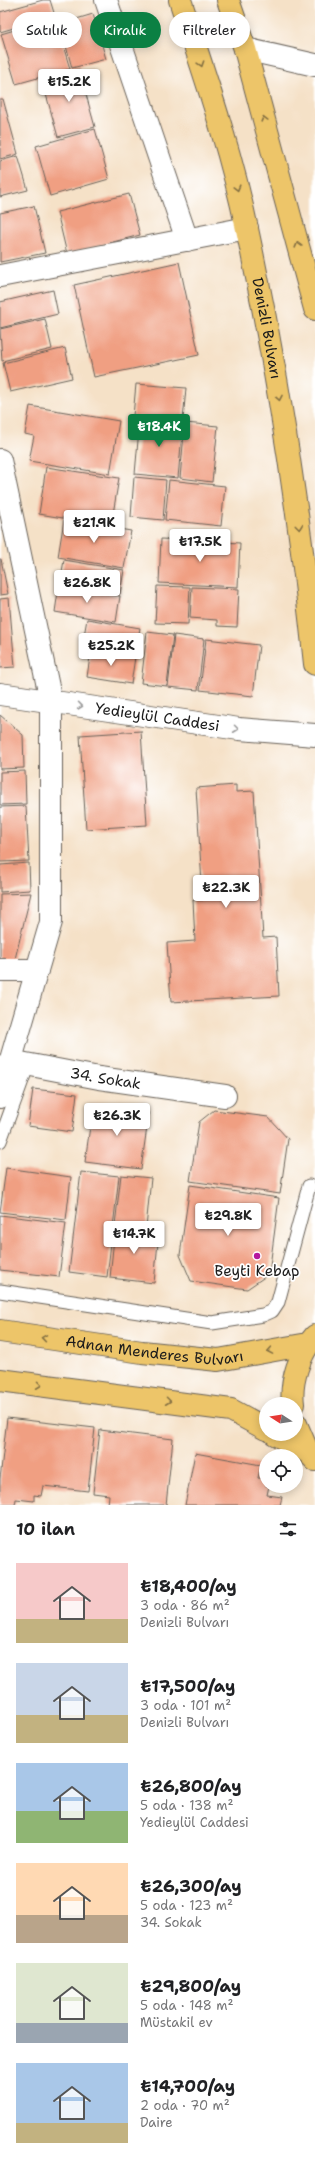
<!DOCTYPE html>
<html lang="tr">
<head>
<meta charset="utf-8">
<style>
	body { margin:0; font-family:"Shantell Sans",sans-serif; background:#f6f6f6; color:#202124; height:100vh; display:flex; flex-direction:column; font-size:15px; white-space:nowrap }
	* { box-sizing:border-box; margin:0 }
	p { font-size:13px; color:#757577 }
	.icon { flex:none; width:22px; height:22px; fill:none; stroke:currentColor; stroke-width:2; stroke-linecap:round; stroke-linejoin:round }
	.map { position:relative; height:1505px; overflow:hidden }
	.side { display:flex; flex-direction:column; background:#fff; flex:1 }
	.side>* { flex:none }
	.top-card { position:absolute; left:12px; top:12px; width:291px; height:36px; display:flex; gap:8px }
	.needle { width:26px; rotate:282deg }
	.buttons { position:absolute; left:259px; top:1397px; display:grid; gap:8px }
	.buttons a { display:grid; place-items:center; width:44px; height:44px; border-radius:50%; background:#fff; box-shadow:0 2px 10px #0003; font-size:20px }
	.price { position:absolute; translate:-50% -34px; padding:0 9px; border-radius:4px; background:#fff; color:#222; font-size:13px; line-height:26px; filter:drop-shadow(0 1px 2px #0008) }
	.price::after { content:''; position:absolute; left:50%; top:24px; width:12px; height:9px; margin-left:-6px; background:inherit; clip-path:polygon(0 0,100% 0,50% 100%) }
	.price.current { background:#0b8043; color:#fff }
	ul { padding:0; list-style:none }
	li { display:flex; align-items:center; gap:12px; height:100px; padding:0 16px }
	li span { display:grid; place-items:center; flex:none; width:112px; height:80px; border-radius:0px; color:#555 }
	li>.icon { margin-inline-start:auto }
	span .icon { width:48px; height:48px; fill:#fffc; stroke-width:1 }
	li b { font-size:17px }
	h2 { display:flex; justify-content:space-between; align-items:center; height:48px; padding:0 16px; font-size:17px }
	.pill { padding:0 14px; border-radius:18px; background:#fff; box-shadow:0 2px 10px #0003; font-size:14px; line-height:36px }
	.pill.current { background:#0b8043; color:#fff }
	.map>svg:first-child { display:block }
</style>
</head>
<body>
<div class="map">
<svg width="315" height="1505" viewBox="0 0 315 1505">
	<rect width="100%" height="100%" fill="#fff"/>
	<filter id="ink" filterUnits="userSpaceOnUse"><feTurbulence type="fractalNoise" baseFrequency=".025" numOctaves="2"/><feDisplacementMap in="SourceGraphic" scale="8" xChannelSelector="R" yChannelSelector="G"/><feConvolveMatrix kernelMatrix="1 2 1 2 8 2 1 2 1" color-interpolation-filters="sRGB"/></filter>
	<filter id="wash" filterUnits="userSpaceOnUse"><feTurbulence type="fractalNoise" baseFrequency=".012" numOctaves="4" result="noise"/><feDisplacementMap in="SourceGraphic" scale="16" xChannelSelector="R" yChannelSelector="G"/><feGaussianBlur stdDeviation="0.9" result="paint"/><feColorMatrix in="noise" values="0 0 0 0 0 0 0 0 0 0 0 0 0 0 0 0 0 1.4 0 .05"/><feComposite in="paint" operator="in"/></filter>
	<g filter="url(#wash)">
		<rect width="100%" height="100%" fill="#f5e1c7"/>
		<g id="blocks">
			<!-- building -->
			<g fill="#f09f82">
				<path d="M43 0H50L55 16 0 32V12Z"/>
				<path d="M93 14 106 59 72 68 60 24Z"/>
				<path d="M55 18 70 69 16 84 1 34Z"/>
				<path d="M79 69 95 127 58 137 42 80Z"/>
				<path d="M0 99H3L18 154 0 159Z"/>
				<path d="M95 129 109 179 50 196 36 146Z"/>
				<path d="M18 156 28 190 0 197V161Z"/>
				<path d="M129 194 140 235 67 254 57 212Z"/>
				<path d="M34 206 45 253 0 262V213Z"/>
				<path d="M179 262 199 355 94 377 74 285Z"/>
				<path d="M53 290 58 314 0 328V302Z"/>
				<path d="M45 319 52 349 2 361 0 329Z"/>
				<path d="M65 348 72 378 10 392 3 363Z"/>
				<path d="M136 384 186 388 183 420 133 416Z"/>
				<path d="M30 406 119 421 110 474 29 461 34 436 25 434Z"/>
				<path d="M140 418 183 423 178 478 135 474Z"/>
				<path d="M185 423 218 426 212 482 180 478Z"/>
				<path d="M46 467 119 478 111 526 39 514Z"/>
				<path d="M134 477 166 480 163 520 131 517Z"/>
				<path d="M169 480 225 486 221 526 165 520Z"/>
				<path d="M64 520 131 531 124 568 58 557Z"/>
				<path d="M161 539 240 543 238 587 159 583Z"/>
				<path d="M0 559H1L8 594 0 595Z"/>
				<path d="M64 560 124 570 120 594 60 584Z"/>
				<path d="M59 585 120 596 116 622 55 612Z"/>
				<path d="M157 586 190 587 188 624 155 623Z"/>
				<path d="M192 587 239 589 237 627 217 626V620L190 618Z"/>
				<path d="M9 598 15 667 0 668V599Z"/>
				<path d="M87 619 140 628 135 656 82 647Z"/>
				<path d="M147 632 173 635 167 686 141 683Z"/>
				<path d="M174 635 204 639 198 690 168 687Z"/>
				<path d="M206 639 259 645 253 696 200 690Z"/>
				<path d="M91 650 135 657 131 684 87 677Z"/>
				<path d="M0 715 23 735 24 768 0 769Z"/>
				<path d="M141 731 147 825 86 829 80 735Z"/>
				<path d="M25 771 26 804 0 805V772Z"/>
				<path d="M236 785V792L254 791 263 938 276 937 279 996 171 1002 167 943 195 941 193 900H203L196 788Z"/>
				<path d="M26 806 29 861 0 862V807Z"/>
				<path d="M29 863 30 890 0 892V865Z"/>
				<path d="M31 893 15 959H0V894Z"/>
				<path d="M33 1089 77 1094 72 1132 28 1126Z"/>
				<path d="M93 1105 149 1113 141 1169 85 1162Z"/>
				<path d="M214 1110 268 1117 288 1139 280 1194 190 1181 199 1122Z"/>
				<path d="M6 1168 71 1177 66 1220 0 1212Z"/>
				<path d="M81 1172 119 1176 107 1277 69 1272Z"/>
				<path d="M121 1175 151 1178 146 1228 115 1225Z"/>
				<path d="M190 1185 279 1198 269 1274 247 1289 191 1281 180 1255Z"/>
				<path d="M0 1215 66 1223 59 1277 0 1270Z"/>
				<path d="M115 1227 159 1232 154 1283 110 1278Z"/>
				<path d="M7 1418 95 1428 88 1491 43 1486 41 1496 34 1495V1501L16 1499 15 1505H0V1479Z"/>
				<path d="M100 1430 173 1439 166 1505H108L109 1495 93 1493Z"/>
				<path d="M195 1453 261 1465 258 1478 266 1479V1486H269L267 1495 282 1497 280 1505H185Z"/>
			</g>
		</g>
	</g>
	<g filter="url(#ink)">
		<use href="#blocks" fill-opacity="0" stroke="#686158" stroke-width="1"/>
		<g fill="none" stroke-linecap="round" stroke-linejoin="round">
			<!-- lane casing -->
			<g stroke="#686158" stroke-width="15">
				<g id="lane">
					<path d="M0 1141 28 1064"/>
					<path d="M0 1291 212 1323 263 1315 272 1311 278 1302 309 1186"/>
				</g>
			</g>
			<!-- street casing -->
			<g stroke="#686158" stroke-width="24">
				<g id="street">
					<path d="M106 0 187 240"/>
					<path d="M245 49 315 65"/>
					<path d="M0 276 247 228"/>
					<path d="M0 460 51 701V922L0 1097"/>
					<path id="s1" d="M0 694 239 729 315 735"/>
					<path d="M0 970H37"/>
					<path id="s2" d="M10 1061 99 1078 225 1096"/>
				</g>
			</g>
			<!-- primary casing -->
			<g stroke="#686158" stroke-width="24">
				<g id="primary">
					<path id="s3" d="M0 1331 142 1352 218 1360 308 1344"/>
					<path d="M0 1380 231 1410 266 1429"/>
					<path d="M275 1434 308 1452"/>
				</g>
			</g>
			<!-- highway casing -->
			<g stroke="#686158" stroke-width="24">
				<g id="highway">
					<path id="s4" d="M180 0C205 76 231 151 247 229 278 373 300 518 315 664"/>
					<path d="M228 0 245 49 315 309"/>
					<path d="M293 1404C290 1381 300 1353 315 1336"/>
					<path d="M296 1424 308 1452 315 1460"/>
				</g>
			</g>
			<!-- lane -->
			<use href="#lane" stroke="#fff" stroke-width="13"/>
			<!-- street -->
			<use href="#street" stroke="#fff" stroke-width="22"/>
			<!-- primary -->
			<use href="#primary" stroke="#edc569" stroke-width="22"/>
			<!-- highway -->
			<use href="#highway" stroke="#edc569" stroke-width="22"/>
		</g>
		<!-- one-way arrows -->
		<defs><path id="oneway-chevron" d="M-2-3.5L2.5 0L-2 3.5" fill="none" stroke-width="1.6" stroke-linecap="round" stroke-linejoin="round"/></defs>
		<g stroke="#847042">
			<use href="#oneway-chevron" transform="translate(201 64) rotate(72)"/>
			<use href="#oneway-chevron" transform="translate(264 119) rotate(-105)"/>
			<use href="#oneway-chevron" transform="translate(237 188) rotate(75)"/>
			<use href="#oneway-chevron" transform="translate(298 245) rotate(-105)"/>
			<use href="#oneway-chevron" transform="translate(279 398) rotate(79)"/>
			<use href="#oneway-chevron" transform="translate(299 527) rotate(83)"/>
			<use href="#oneway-chevron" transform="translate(44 1338) rotate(-171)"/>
			<use href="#oneway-chevron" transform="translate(270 1351) rotate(170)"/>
			<use href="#oneway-chevron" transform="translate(39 1385) rotate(7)"/>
			<use href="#oneway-chevron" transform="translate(168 1401) rotate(7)"/>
		</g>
		<g stroke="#999">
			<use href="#oneway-chevron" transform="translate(80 706) rotate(8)"/>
			<use href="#oneway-chevron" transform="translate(236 729) rotate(7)"/>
		</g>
	</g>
	<!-- markers -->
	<circle fill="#b5179e" stroke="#fff" stroke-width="1.5" cx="257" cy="1256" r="4"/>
	<g text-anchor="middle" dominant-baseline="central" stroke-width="3.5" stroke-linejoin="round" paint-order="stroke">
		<!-- street labels -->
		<g font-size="15" fill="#1c1c1c" stroke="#fff">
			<text stroke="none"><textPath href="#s4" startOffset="340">Denizli Bulvarı</textPath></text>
			<text stroke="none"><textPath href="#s1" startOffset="159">Yedieylül Caddesi</textPath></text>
			<text stroke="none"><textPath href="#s2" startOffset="97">34. Sokak</textPath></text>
			<text stroke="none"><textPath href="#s3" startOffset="156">Adnan Menderes Bulvarı</textPath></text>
		</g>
		<!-- poi labels -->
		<g font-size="15" fill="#1c1c1c" stroke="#fff">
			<text x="257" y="1271">Beyti Kebap</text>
		</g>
	</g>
</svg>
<div class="buttons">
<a><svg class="needle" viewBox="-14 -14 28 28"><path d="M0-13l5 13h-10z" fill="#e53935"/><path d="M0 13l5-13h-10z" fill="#757577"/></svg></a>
<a><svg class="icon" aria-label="locate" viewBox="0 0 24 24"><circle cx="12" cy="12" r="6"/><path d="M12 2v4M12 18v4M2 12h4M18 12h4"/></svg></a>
</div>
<b class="price" style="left:69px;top:103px">₺15.2K</b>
<b class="price current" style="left:159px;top:448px">₺18.4K</b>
<b class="price" style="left:94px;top:544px">₺21.9K</b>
<b class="price" style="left:200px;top:563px">₺17.5K</b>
<b class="price" style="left:87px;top:604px">₺26.8K</b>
<b class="price" style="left:111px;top:667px">₺25.2K</b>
<b class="price" style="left:226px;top:909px">₺22.3K</b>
<b class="price" style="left:117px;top:1137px">₺26.3K</b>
<b class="price" style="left:228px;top:1237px">₺29.8K</b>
<b class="price" style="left:134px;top:1255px">₺14.7K</b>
<div class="top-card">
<a class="pill">Satılık</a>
<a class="pill current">Kiralık</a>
<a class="pill">Filtreler</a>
</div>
</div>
<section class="side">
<h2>10 ilan<svg class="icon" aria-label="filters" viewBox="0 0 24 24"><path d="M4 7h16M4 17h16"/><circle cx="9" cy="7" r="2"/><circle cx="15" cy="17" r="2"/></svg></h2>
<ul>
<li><span style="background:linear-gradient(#f6c9c9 70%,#c2b280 0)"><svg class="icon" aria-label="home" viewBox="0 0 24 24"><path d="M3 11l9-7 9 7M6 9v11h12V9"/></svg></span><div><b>₺18,400/ay</b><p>3 oda · 86 m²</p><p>Denizli Bulvarı</p></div></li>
<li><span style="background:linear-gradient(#c9d6e8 65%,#c2b280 0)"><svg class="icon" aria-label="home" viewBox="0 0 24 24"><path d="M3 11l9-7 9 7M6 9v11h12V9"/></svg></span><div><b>₺17,500/ay</b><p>3 oda · 101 m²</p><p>Denizli Bulvarı</p></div></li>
<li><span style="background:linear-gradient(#a9c7e8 60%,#8fb573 0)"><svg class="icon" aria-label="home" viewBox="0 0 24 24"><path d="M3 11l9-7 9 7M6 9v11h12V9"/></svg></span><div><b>₺26,800/ay</b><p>5 oda · 138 m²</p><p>Yedieylül Caddesi</p></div></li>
<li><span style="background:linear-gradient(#ffd9b3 65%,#b9a48a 0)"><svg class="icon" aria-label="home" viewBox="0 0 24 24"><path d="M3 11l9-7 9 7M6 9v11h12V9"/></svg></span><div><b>₺26,300/ay</b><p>5 oda · 123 m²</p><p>34. Sokak</p></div></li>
<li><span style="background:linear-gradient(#dfe7d0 75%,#9aa5b1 0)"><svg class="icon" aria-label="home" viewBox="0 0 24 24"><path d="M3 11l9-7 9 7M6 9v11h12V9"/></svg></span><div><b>₺29,800/ay</b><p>5 oda · 148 m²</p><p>Müstakil ev</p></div></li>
<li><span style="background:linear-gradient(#a9c7e8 75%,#c2b280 0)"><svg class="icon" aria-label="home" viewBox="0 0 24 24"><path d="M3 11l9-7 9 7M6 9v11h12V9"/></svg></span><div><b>₺14,700/ay</b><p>2 oda · 70 m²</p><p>Daire</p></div></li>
</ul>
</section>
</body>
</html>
